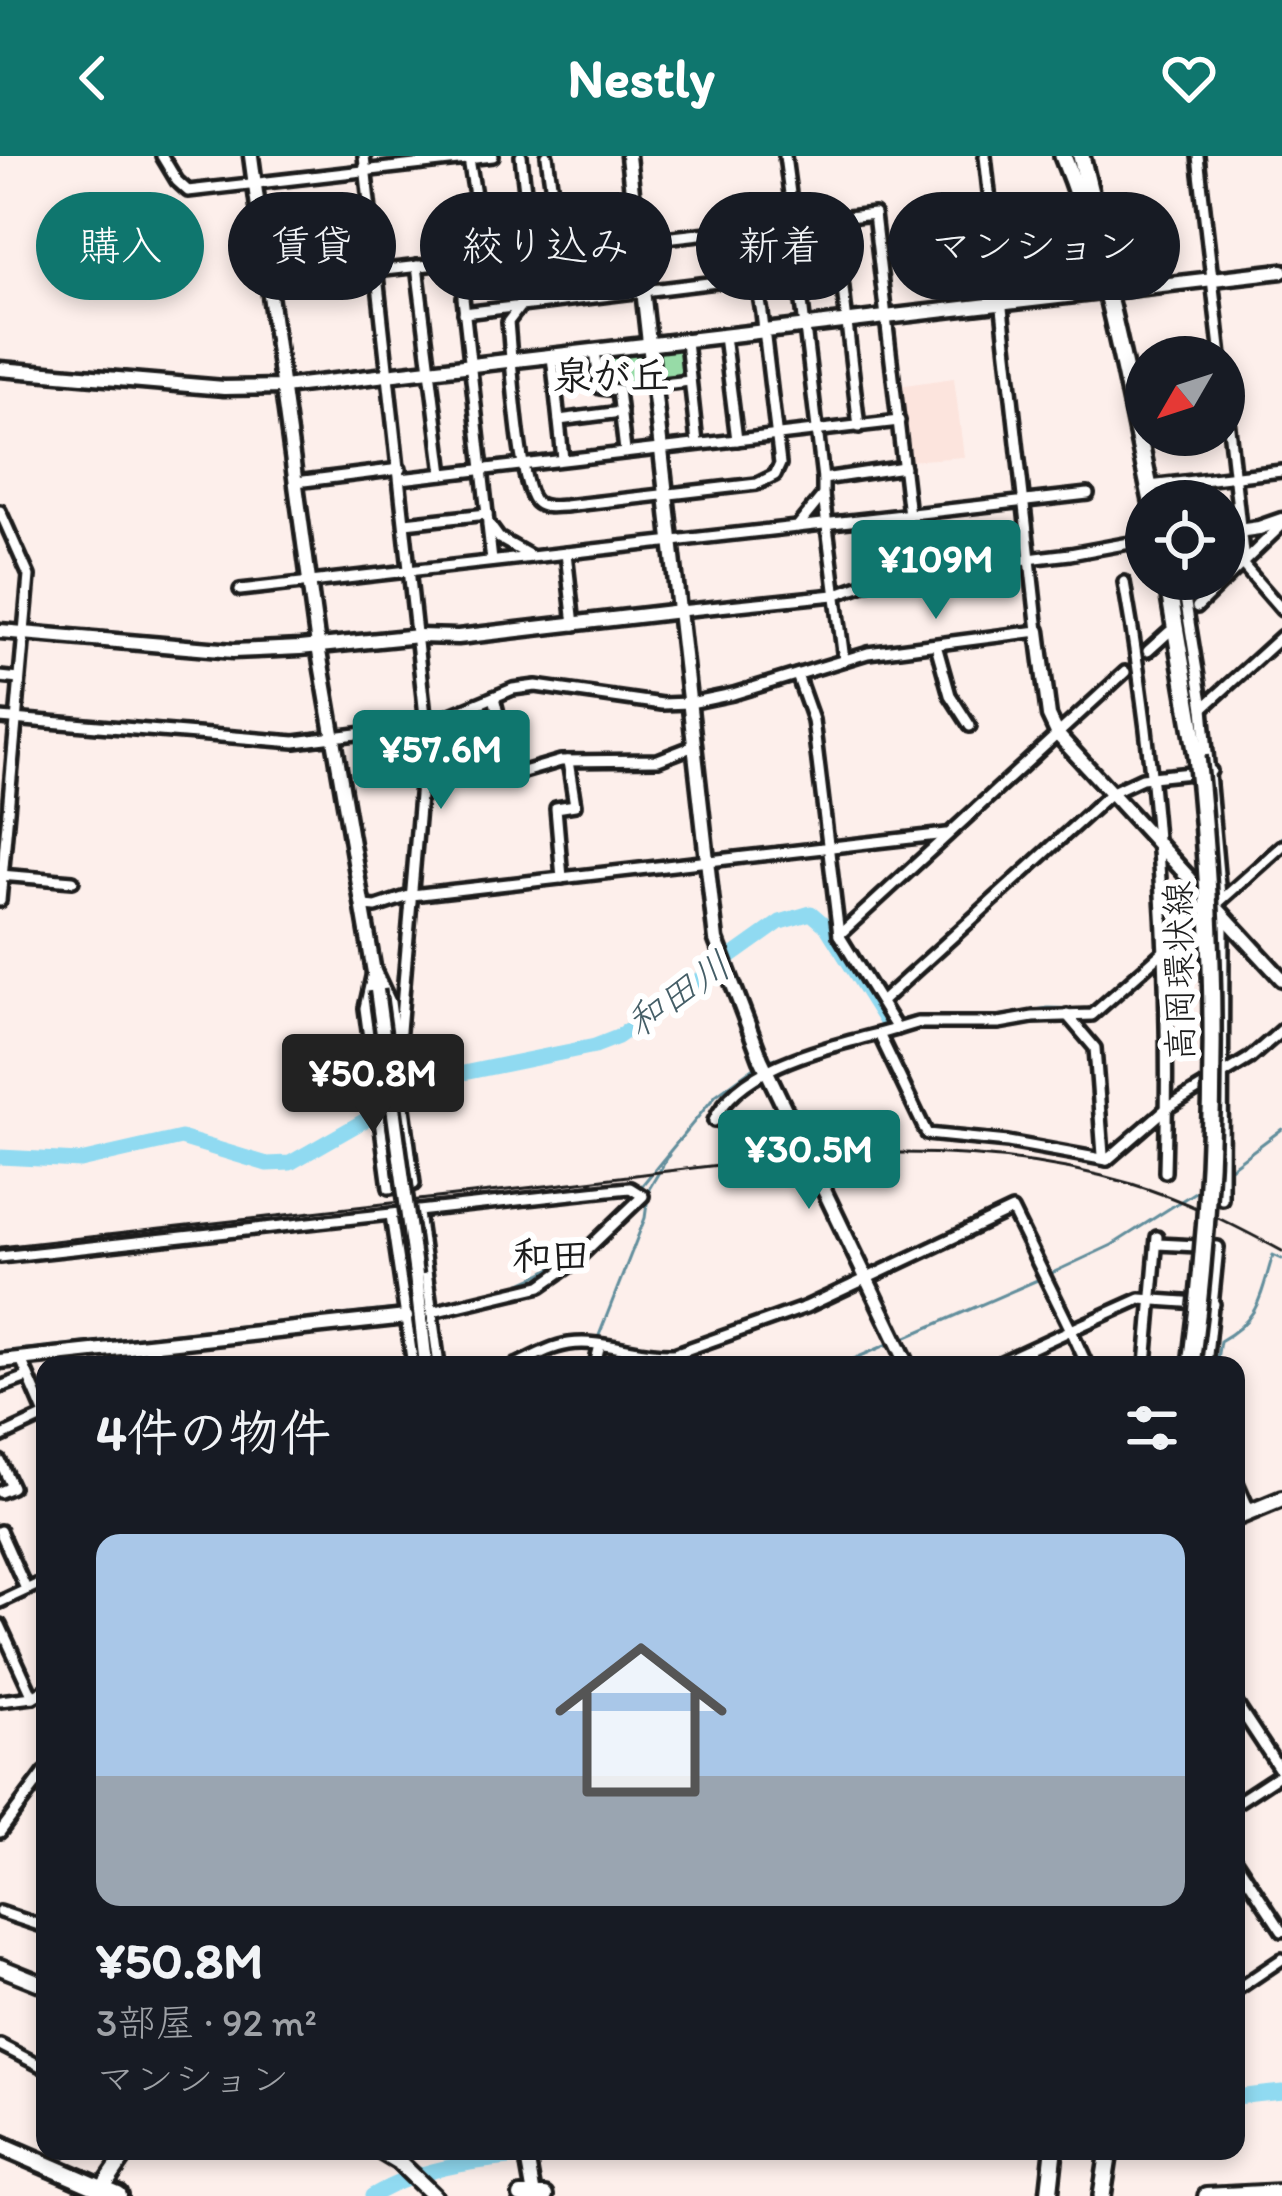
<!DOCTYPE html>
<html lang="ja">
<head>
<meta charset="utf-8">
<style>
	body { margin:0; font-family:Itim,"Klee One",sans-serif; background:#242831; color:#f1f3f6; height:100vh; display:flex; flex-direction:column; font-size:45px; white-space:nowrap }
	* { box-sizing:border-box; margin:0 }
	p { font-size:39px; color:#9ea1a6 }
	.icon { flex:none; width:66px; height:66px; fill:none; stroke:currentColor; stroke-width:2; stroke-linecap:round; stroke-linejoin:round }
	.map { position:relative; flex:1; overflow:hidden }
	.details { position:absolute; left:36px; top:1200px; width:1209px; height:804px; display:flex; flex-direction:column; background:#171b24; border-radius:24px; box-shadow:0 6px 18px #0003 }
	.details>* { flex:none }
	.top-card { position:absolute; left:36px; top:36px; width:1212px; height:108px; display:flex; gap:24px }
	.needle { width:78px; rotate:231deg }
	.fabs { position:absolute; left:1125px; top:180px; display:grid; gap:24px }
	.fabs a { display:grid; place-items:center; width:120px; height:120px; border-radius:50%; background:#171b24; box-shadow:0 6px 18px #0003; font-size:60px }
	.price { position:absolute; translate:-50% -102px; padding:0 27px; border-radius:12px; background:#0f766e; color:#fff; font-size:39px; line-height:78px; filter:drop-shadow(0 3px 6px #0008) }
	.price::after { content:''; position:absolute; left:50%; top:72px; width:36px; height:27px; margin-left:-18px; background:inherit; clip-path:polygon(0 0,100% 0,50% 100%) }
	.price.active { background:#222; color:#fff }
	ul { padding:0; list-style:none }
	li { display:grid; align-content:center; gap:24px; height:636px; padding:0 60px }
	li+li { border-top:3px solid #363941 }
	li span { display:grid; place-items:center; height:372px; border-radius:24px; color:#555 }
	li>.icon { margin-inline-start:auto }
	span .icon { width:216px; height:216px; fill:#fffc; stroke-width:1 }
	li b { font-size:51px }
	h2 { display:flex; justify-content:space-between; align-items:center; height:144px; padding:0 60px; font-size:51px }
	.chip { padding:0 42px; border-radius:54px; background:#171b24; box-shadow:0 6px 18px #0003; font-size:42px; line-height:108px }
	.chip.active { background:#0f766e; color:#fff }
	header { display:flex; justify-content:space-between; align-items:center; height:156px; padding:0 60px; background:#0f766e; color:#fff; font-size:54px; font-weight:800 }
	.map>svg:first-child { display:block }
</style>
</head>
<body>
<header><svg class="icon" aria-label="back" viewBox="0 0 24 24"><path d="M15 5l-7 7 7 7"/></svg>Nestly<svg class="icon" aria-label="heart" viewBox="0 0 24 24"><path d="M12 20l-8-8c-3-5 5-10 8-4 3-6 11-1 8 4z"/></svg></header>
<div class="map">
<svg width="1282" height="2040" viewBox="0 0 1282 2040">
	<rect width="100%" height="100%" fill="#fdefeb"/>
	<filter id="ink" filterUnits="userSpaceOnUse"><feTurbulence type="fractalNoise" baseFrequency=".00833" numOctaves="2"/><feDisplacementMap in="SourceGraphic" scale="24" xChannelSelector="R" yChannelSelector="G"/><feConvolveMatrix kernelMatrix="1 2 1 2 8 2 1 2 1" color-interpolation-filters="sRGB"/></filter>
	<g filter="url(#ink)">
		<!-- built -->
		<path fill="#fce4dd" d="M954 222 964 301 907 305 898 230Z"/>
		<!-- green -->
		<g fill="#97dba7" stroke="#5a7c62" stroke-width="3">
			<path d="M680 192 684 196 686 220 658 226 654 200 657 195Z"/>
			<path d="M639 196 644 200 647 224 604 232 600 202Z"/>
		</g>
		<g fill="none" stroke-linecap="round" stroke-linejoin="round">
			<!-- stream -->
			<g stroke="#628e9c" stroke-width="3">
				<path d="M1221 737 1282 681"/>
				<path d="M1167 785 1200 755"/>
				<path d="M1146 805 1160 791"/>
				<path d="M850 881 912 861H991L1048 852 1087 853 1099 848"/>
				<path d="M769 904 806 894"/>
				<path d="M1226 1015 1282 973"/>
				<path d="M639 1033 716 939 760 907"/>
				<path d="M1050 1118 1112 1089 1203 1031"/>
				<path d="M431 1149C503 1138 546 1125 600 1075"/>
				<path d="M598 1182 645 1062 649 1033 669 999"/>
				<path d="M902 1183 1042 1122"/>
				<path d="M0 1196 416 1151"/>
				<path d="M590 1209 594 1193"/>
				<path d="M840 1209 893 1186"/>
				<path d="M1216 1209 1220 1185C1260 1163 1260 1141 1273 1099L1282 1103"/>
				<path d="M0 1552 33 1545"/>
			</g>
			<!-- river -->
			<g stroke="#90daf1" stroke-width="15">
				<path d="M0 1001 80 1005 181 982 267 1008 290 1007 439 922 595 890 618 881 780 766 811 757 826 770 888 869"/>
				<path d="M1236 1941 1282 1936"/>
				<path d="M372 2040C434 2002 518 2002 589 1995"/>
			</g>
			<!-- minor casing -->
			<g stroke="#1c1c1c" stroke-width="18">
				<g id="minor">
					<path d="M162 0 177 25 188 35 493 0"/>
					<path d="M364 0 426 569 398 898"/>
					<path d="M521 0 529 69"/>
					<path d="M547 0 555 56"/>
					<path d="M785 0 794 68"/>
					<path d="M1198 0 1221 201"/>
					<path d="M469 3 486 105 471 122 463 142 488 367 499 382 529 399"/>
					<path d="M835 63 859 271"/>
					<path d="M767 70 791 92 797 104 823 323V339L797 371"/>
					<path d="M417 110 443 318"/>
					<path d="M376 115 874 58 909 359"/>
					<path d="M464 157 733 124 747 125 759 140 762 157 780 308 775 319 757 328 565 350C556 350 545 353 537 347 518 335 511 195 508 166L521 149"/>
					<path d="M724 180 737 284"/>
					<path d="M686 185 697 287"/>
					<path d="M595 195 600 232 618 234 625 295"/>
					<path d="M552 200 563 303"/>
					<path d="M1224 227 1244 406"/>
					<path d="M654 229 690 225"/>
					<path d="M559 264 621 256"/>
					<path d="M401 323 899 265"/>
					<path d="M823 323 904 311"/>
					<path d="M296 326 400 313"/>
					<path d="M1149 330 1282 315"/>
					<path d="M823 339 844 504"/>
					<path d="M0 355 29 420 0 745"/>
					<path d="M405 367 487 358"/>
					<path d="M488 369 492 405"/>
					<path d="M566 397 574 469"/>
					<path d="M1242 408 1282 454"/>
					<path d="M1182 423 1203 552 1220 740"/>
					<path d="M1124 426C1159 622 1171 818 1165 1016"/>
					<path d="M240 434 1088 338"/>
					<path d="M1197 451 1282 369"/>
					<path d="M680 455 834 439 887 420 1070 398 1146 384"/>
					<path d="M936 489 950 539 970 570"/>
					<path d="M1148 495 1169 476"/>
					<path d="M797 519 813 564 839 779 897 873"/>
					<path d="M0 521 19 523"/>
					<path d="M494 541 513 619 561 605 658 604 694 590"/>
					<path d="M1203 552 1282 480"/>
					<path d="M0 562 295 586 426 569 513 533 536 530 662 548 690 547 733 538 868 497 1038 475 985 0"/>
					<path d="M0 719 73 725"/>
					<path d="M562 722 556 652 575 649 568 605"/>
					<path d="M364 750 376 751 412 739 946 678"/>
					<path d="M839 779 1125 516"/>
					<path d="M374 812 390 846 414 1028 389 1032 365 852Z"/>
					<path d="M882 845 1112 636 1142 622 1211 615"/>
					<path d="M1067 859 1095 892 1103 999 1107 1004 1167 952 1250 902 1282 874"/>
					<path d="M879 878 927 978 1008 986 1107 1004"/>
					<path d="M714 965C740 906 840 889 897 873L917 867H999L1033 861 1092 859 1282 690"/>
					<path d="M1222 1043 1223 764"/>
					<path d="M418 1057 439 1209"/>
					<path d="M391 1059 413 1209"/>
					<path d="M1157 1088 1218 1091 1206 1209"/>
					<path d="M0 1101 609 1034 630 1032 643 1040 571 1109 541 1130 432 1156"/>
					<path d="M21 1203 45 1259"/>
					<path d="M516 1209C533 1201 550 1191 569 1188 604 1183 639 1200 674 1198L806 1151 1012 1054 1071 1174 995 1209"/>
					<path d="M595 1209 600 1189"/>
					<path d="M1087 1209 1071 1174 1140 1143 1214 1148"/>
					<path d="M1146 1209 1157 1081"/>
					<path d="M0 1231 27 1221"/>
					<path d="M0 1281 45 1260"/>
					<path d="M0 1305 12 1331 0 1336"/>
					<path d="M1236 1324 1250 1356"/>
					<path d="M0 1375 26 1433"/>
					<path d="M0 1446 45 1425"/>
					<path d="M0 1469 33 1541"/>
					<path d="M0 1545 33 1541 45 1534"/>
					<path d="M1236 1547 1282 1617"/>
					<path d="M1236 1647 1282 1617"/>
					<path d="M0 1676 45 1616"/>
					<path d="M1236 1705 1282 1775"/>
					<path d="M0 1756 45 1771"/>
					<path d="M1236 1834 1282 1803"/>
					<path d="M0 1889 45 1912"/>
				</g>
			</g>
			<!-- tertiary casing -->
			<g stroke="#1c1c1c" stroke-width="21">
				<g id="tertiary">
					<path d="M251 0 318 490 377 834"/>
					<path d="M628 0 716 784 761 903 908 1209"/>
					<path d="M0 213 224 232 283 231 1282 115"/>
					<path d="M1224 377 1259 372 1282 364"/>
					<path d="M0 475 233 495 300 492 418 480 458 481 680 455"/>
					<path d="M1038 475 1049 560 1058 579 1282 823"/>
					<path d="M416 1119 426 1209"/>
					<path d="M151 1189 158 1209"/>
					<path d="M0 1205 406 1161"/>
					<path d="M526 1995 534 2040"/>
				</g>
			</g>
			<!-- secondary casing -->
			<g stroke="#1c1c1c" stroke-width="22">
				<g id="secondary">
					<path d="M1236 1362 1282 1343"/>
					<path d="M0 1811 45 1829"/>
					<path d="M380 1995 400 2007 434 2040"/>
					<path d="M102 2033 128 1995"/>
					<path d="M521 2040H545"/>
					<path d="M1206 2040 1282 2036"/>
				</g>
			</g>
			<!-- primary casing -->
			<g stroke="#1c1c1c" stroke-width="24">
				<g id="primary">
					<path d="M1063 0C1108 111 1127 228 1152 345"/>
					<path d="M1081 0 1096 61"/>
					<path d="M1167 423 1197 600"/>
					<path d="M1049 2040 1054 1995"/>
					<path d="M1102 2040 1109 1995"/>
				</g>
			</g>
			<!-- trunk casing -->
			<g stroke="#1c1c1c" stroke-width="26">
				<path id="trunk" d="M0 1989 118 2040"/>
			</g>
			<!-- minor -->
			<use href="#minor" stroke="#fff" stroke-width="9"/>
			<!-- tertiary -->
			<use href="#tertiary" stroke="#fff" stroke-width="12"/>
			<!-- secondary -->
			<use href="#secondary" stroke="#fff" stroke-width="14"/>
			<!-- primary -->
			<use href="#primary" stroke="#fff" stroke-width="15"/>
			<!-- trunk -->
			<use href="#trunk" stroke="#fff" stroke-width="16"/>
			<!-- rail -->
			<path stroke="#1c1c1c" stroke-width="3" d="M0 1091C175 1071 351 1052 526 1032 730 1010 931 968 1132 1028 1185 1044 1234 1069 1282 1095"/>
			<!-- tertiary-bridge casing -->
			<g stroke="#1c1c1c" stroke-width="21" stroke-linecap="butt">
				<path id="tertiary-bridge" d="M377 834 416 1119"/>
			</g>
			<!-- primary-bridge casing -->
			<g stroke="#1c1c1c" stroke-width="24" stroke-linecap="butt">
				<path id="primary-bridge" d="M1191 1209C1218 1007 1218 802 1197 600"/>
			</g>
			<!-- tertiary-bridge -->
			<use href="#tertiary-bridge" stroke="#fff" stroke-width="12"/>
			<!-- primary-bridge -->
			<use href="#primary-bridge" stroke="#fff" stroke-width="15"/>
		</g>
	</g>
	<g text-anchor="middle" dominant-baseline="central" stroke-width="12" stroke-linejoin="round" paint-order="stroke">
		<!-- street labels -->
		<g font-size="36" fill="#1c1c1c" stroke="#fff">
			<text transform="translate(1179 815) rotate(-91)">高岡環状線</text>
		</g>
		<!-- neighbourhood labels -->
		<g font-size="39" font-weight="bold" fill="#1c1c1c" stroke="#fff">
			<text x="611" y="219">泉が丘</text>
			<text x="551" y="1099">和田</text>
		</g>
		<!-- water labels -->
		<g font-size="39" font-style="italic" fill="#455e67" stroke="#fff">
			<text transform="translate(678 838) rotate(-35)">和田川</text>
		</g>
	</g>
</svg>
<div class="fabs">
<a><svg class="needle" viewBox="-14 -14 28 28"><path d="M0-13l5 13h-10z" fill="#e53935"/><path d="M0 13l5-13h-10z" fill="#9ea1a6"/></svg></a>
<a><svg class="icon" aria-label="locate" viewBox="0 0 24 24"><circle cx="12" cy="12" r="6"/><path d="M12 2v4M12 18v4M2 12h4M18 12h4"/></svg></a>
</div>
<b class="price" style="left:936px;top:466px">¥109M</b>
<b class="price" style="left:441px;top:656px">¥57.6M</b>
<b class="price active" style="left:373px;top:980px">¥50.8M</b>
<b class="price" style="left:809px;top:1056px">¥30.5M</b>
<div class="top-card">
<a class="chip active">購入</a>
<a class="chip">賃貸</a>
<a class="chip">絞り込み</a>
<a class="chip">新着</a>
<a class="chip">マンション</a>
</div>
<section class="details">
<h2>4件の物件<svg class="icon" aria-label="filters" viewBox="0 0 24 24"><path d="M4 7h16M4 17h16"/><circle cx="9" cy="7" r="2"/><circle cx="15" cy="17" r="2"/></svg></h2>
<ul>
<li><span style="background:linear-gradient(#a9c7e8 65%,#9aa5b1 0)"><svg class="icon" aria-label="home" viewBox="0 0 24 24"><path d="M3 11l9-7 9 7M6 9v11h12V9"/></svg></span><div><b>¥50.8M</b><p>3部屋 · 92 m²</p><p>マンション</p></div></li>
</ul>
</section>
</div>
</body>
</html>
